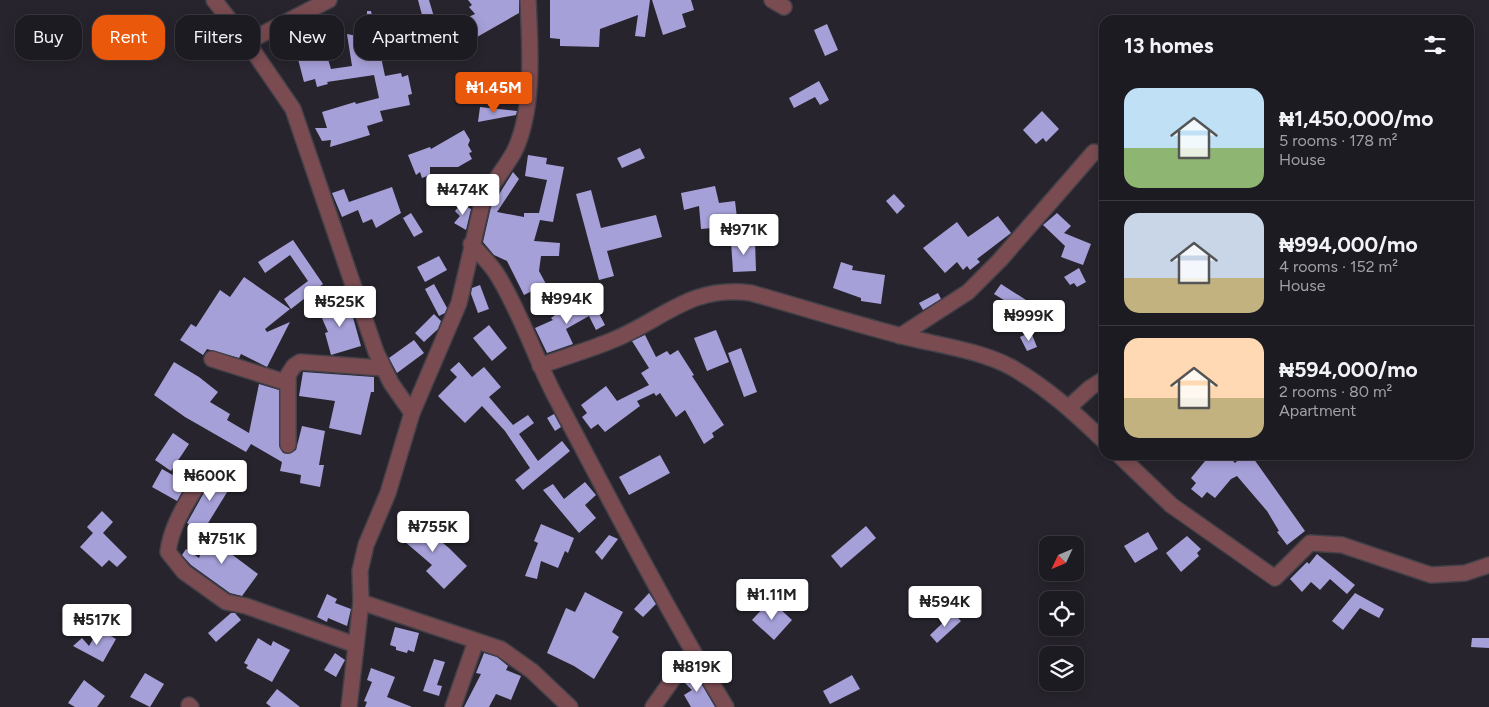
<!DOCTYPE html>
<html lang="en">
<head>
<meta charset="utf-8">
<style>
	body { margin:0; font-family:Figtree,sans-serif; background:#25242a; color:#f1f3f6; height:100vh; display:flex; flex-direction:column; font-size:19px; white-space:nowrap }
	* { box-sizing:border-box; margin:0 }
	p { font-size:16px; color:#a0a1a5 }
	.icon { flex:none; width:28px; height:28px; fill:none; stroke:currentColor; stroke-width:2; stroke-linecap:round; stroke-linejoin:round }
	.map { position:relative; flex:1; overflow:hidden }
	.panel { position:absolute; left:1099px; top:15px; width:375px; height:445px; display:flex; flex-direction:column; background:#1d1b22; border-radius:15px; box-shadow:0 2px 12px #0003,0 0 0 1px #3b3940 }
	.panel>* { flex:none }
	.banner { position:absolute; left:15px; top:15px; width:475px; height:45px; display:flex; gap:10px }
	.needle { width:32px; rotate:226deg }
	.tools { position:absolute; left:1039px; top:536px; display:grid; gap:10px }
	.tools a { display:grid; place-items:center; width:45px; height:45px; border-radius:10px; background:#1d1b22; box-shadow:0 2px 12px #0003,0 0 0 1px #3b3940; font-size:25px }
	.price { position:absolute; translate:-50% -42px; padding:0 11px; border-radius:5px; background:#fff; color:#222; font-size:16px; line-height:32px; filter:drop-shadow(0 1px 2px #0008) }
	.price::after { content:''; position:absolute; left:50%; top:30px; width:15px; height:11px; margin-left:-8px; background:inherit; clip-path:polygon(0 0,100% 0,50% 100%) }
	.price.current { background:#ea580c; color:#fff }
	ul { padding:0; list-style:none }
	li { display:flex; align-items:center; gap:15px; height:125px; padding:0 25px }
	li+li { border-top:1px solid #3b3940 }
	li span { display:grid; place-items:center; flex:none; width:140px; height:100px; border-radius:15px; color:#555 }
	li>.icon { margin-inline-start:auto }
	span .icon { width:60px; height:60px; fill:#fffc; stroke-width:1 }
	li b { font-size:21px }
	h2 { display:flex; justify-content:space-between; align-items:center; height:60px; padding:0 25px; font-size:21px }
	.tag { padding:0 18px; border-radius:15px; background:#1d1b22; box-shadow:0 2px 12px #0003,0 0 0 1px #3b3940; font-size:18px; line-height:45px }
	.tag.current { background:#ea580c; color:#fff }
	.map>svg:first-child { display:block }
</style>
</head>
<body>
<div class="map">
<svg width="1489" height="707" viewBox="0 0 1489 707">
	<rect width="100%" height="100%" fill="#27242d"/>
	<!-- building -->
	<g fill="#a6a0d9">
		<path d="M418 0H429L437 27 426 30Z"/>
		<path d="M468 0H519V13L463 45 466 51 453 58 440 30 475 14 469 7 472 5Z"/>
		<path d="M550 0H650L645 37 635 36 638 15 600 29 599 47 560 46V39L550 38Z"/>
		<path d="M652 0H691L694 10 682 14 686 27 663 35Z"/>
		<path d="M367 11H371L373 21H382L383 38H377L385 76 401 73 402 77 408 75 412 94 408 95 410 105 380 111 383 121 367 126 370 135 330 147 331 140 322 141 315 128H327L322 112 355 102 356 104 379 98 374 75 327 82 328 84 317 87 315 79 304 82 298 59 317 54 319 61 328 59 331 69 352 66 347 34 367 38Z"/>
		<path d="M827 24 838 50 825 56 814 30Z"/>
		<path d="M819 81 829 100 820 105 815 97 794 108 789 98Z"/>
		<path d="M480 107 517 111 516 115 478 122Z"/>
		<path d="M1042 111 1059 129 1046 142 1043 138 1036 144 1023 130Z"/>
		<path d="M464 130 470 140 468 145 472 152 469 153 472 159 458 167H430V175L422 178 420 172 416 175 408 155 430 147 431 149Z"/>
		<path d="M640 148 645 158 622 168 617 158Z"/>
		<path d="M528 155 547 158 546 164 564 167 553 222 540 220 534 241 560 243 559 256H541L539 271 546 284 524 295 507 261 494 255 483 242 491 207 513 172 519 179 497 212 524 217V213H539L547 180 525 176Z"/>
		<path d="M715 186 719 203 735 201 738 226 701 229 699 206 684 210 681 193Z"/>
		<path d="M392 187 401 213 376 228 372 219 363 223 358 210 342 217 332 193 344 189 349 202Z"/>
		<path d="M591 190 601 228 656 215 662 237 607 251 614 276 599 280 576 194Z"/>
		<path d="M894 194 905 206 897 214 886 201Z"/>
		<path d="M461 204 471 209 466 230 454 223 460 216 455 211Z"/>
		<path d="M411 213 423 232 414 237 403 218Z"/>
		<path d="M1057 213 1071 226 1064 233 1091 244 1083 265 1061 257 1065 246 1043 225Z"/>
		<path d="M998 216 1011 233 977 259 980 262 970 270 967 266 963 270 957 262 945 273 923 248 957 222 968 237Z"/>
		<path d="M293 240 323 284 291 309 284 299 308 281 290 255 265 273 258 262Z"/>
		<path d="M755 240 756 271 733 272 731 241Z"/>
		<path d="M439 256 447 270 425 282 417 267Z"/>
		<path d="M841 262 853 266 852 270 885 275 881 304 861 301V298L833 288Z"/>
		<path d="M1079 268 1086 282 1077 287 1074 283 1070 285 1064 277Z"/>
		<path d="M244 277 290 309 265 329 267 332 290 322 267 367 241 354 239 358 207 349 203 355 180 340 191 324 196 327 220 290 230 297Z"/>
		<path d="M434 284 447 308 445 313 439 316 425 289Z"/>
		<path d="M1001 284 1026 300 1020 310 994 294Z"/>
		<path d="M480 285 489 309 478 313 471 294 472 288Z"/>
		<path d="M938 293 941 299 923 310 919 303Z"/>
		<path d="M591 298 605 325 596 330 589 316 566 329 573 344 547 353 535 328 553 320 551 318 566 307Z"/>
		<path d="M337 300 341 308 349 303 361 346 331 355 325 333 328 332 318 309Z"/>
		<path d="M434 314 441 321 438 329 424 342 415 333Z"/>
		<path d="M489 325 507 348 492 361 473 338Z"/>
		<path d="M716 330 729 362 707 371 694 338Z"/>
		<path d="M1031 332 1037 347 1027 351 1020 337Z"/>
		<path d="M645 335 656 357 667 351 670 355 678 350 694 375 692 376 724 425 712 433 714 437 704 444 685 410 676 417 660 393 656 396 654 393 637 401 640 406 605 432 598 424 591 429 582 417 587 413 581 405 606 386 617 401 649 385 641 373 649 368 632 341Z"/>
		<path d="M414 340 424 353 397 373 389 358Z"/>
		<path d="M741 348 757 392 744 397 728 353Z"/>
		<path d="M174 362 199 377 218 392 210 402 230 414 227 420 249 433 259 384 279 390V445L283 453 288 454 296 450 302 426 325 431 319 465H324L320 487 300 483 301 475 280 471 282 462 251 444 246 452 185 417 154 395Z"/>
		<path d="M459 362 472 377 484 367 501 387 489 397 513 425 528 415 534 423 519 434 538 461 562 441 570 451 523 490 515 480 530 468 505 431 482 406 465 423 438 396 457 377 450 370Z"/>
		<path d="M303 372 374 377V392H371L361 435 329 428 335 401 299 396Z"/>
		<path d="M554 414 561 427 555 431 547 418Z"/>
		<path d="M173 433 189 444 171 471 155 460Z"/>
		<path d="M660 455 670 473 629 495 619 477Z"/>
		<path d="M1210 455H1227L1235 463 1244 455H1251L1305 531 1287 545 1277 532 1279 531 1267 511 1237 476 1231 479 1215 498 1207 492 1202 498 1191 489 1196 483 1191 478Z"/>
		<path d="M162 469 187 483 177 501 152 487Z"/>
		<path d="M226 469 236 475 226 487 229 489 202 533 187 523 206 489 210 492Z"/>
		<path d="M585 482 596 495 585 505 596 518 579 533 543 490 553 484 564 499Z"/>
		<path d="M102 511 113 522 103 533 127 557 117 567 109 560 102 567 80 547 93 533 87 527Z"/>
		<path d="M411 517 449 548 467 566 444 589 426 571 432 565 397 535Z"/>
		<path d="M541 524 574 538 568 553 565 551 558 568 541 561 537 579 525 576 538 543 534 541Z"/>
		<path d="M866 526 876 538 841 568 831 556Z"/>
		<path d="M209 529 226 536 222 547 258 574 242 596 230 593 191 565 182 555 186 549 199 558Z"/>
		<path d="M1148 532 1158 549 1135 563 1124 546Z"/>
		<path d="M609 535 618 539 602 560 595 552Z"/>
		<path d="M1187 536 1201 549 1197 553 1199 556 1181 572 1166 553Z"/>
		<path d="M1317 554 1355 585 1347 594 1330 579 1320 590 1311 582 1302 592 1290 579 1307 562 1309 564Z"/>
		<path d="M585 592 623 612 612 632 619 637 594 679 574 666 547 653 566 608 575 612Z"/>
		<path d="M649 593 656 604 643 617 634 609Z"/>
		<path d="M1355 593 1384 609 1379 618 1360 608 1343 630 1332 621Z"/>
		<path d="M327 594 337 599 335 603 351 609 347 626 328 618 327 622 317 617Z"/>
		<path d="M765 606 771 611 777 606 792 620 774 640 752 620Z"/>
		<path d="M231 613H235L241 620 216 642 208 633Z"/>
		<path d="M953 613 961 621 937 643 930 635Z"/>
		<path d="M395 627 419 633 414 652 408 650 407 653 396 650V647L390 645Z"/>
		<path d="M99 629 116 639 103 662 73 646 82 638 89 646Z"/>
		<path d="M258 638 271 646 273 641 290 650 272 682 246 668 248 665 244 663Z"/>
		<path d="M1472 638H1489V648L1471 647Z"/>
		<path d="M335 653 345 660 336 677 324 670Z"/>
		<path d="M484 653 497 657 508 666 506 670 521 676 511 700 496 694 489 707H464L481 674 476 673Z"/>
		<path d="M434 659 445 662 437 685 442 686 439 696 423 691Z"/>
		<path d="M371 668 395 677 387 697 412 707H365L367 702 364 701 372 682 367 680Z"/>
		<path d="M689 672 701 683 715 707H691L684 695 692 690 683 681Z"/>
		<path d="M145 673 164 684 150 707 130 697Z"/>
		<path d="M852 675 860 689 830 704 823 691Z"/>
		<path d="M84 680 105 696 97 707H75L68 703Z"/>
		<path d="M277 689 300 707H271L266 703Z"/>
	</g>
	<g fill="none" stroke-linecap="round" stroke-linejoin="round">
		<!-- minor casing -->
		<g stroke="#434048" stroke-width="18">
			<g id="minor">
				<path d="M214 0 247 42 293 109 376 352 391 383 412 413"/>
				<path d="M772 0 784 7"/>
				<path d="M247 42 329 0"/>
				<path d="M471 244C480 254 491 264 498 276 520 312 534 354 553 392 609 498 664 605 726 707"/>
				<path d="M900 336 968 292 1000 260 1094 152"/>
				<path d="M212 359 288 383"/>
				<path d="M540 366C564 357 589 350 613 340 664 319 690 285 751 293 801 307 851 323 902 336 937 345 979 350 1011 367 1046 387 1075 413 1104 441"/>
				<path d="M1069 407 1090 388 1104 379"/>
				<path d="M288 445V375L294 366 300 362 382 368"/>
				<path d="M1119 455 1171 505 1275 578 1310 543 1342 545 1431 575 1465 573 1489 565"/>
				<path d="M198 484C185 505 171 527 168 552L184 572 226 602 246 606 356 645"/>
				<path d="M361 602 501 649 532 671 570 707"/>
				<path d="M189 705 191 707"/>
				<path d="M349 707 361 602 360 571 366 545 388 493 412 413 459 303 482 204C490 185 504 170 514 152 535 110 530 45 528 0"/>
				<path d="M453 707 476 641"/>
				<path d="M653 707 692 652"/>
			</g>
		</g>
		<!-- minor -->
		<use href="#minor" stroke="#7a4c52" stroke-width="15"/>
	</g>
</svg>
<div class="tools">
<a><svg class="needle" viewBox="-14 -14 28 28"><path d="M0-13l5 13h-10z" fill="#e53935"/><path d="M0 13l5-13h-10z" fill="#a0a1a5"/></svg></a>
<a><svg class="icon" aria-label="locate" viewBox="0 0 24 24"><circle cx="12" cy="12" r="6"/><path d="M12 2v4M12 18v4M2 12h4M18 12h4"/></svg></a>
<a><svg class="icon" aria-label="layers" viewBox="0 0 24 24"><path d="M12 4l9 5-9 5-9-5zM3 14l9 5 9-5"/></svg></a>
</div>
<b class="price current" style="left:494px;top:114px">₦1.45M</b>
<b class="price" style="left:463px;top:216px">₦474K</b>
<b class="price" style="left:744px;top:256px">₦971K</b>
<b class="price" style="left:567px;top:325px">₦994K</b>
<b class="price" style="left:340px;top:328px">₦525K</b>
<b class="price" style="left:1029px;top:342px">₦999K</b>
<b class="price" style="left:210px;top:502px">₦600K</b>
<b class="price" style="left:433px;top:553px">₦755K</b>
<b class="price" style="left:222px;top:565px">₦751K</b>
<b class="price" style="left:772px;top:621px">₦1.11M</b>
<b class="price" style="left:945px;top:628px">₦594K</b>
<b class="price" style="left:97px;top:646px">₦517K</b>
<b class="price" style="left:697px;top:693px">₦819K</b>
<div class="banner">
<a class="tag">Buy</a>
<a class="tag current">Rent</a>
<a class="tag">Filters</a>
<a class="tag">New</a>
<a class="tag">Apartment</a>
</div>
<section class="panel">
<h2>13 homes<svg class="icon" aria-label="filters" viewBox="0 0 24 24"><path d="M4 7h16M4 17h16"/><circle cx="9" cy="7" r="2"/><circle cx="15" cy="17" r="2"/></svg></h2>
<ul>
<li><span style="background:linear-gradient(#bfe0f5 60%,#8fb573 0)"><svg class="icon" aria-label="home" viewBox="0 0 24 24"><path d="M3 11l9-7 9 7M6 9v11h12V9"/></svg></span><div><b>₦1,450,000/mo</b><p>5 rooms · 178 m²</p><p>House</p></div></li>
<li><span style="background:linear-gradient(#c9d6e8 65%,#c2b280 0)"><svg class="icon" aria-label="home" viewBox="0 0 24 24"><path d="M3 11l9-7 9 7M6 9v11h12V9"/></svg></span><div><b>₦994,000/mo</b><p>4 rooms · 152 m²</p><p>House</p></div></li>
<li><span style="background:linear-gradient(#ffd9b3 60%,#c2b280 0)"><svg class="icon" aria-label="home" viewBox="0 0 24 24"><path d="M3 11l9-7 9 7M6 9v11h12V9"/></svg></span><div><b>₦594,000/mo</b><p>2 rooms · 80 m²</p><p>Apartment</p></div></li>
</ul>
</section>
</div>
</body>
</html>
